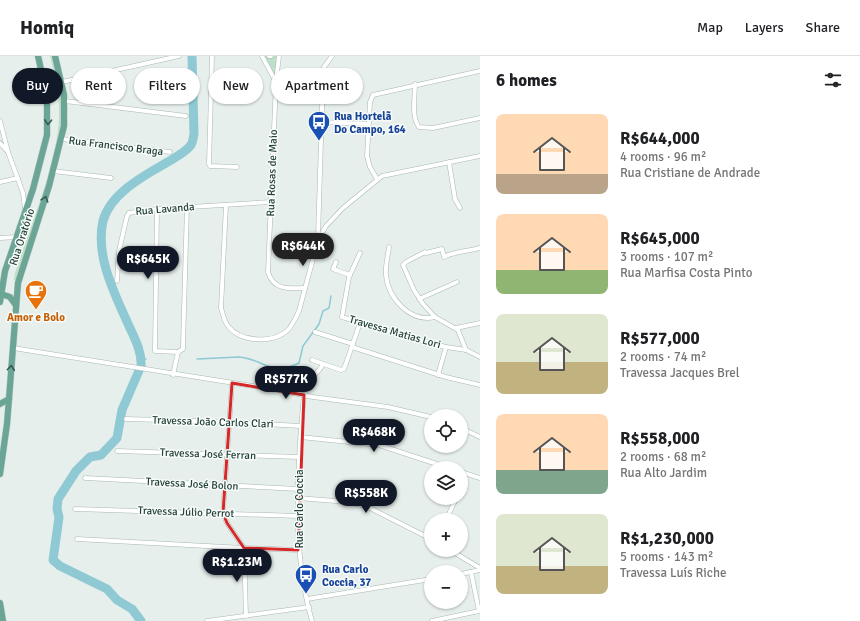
<!DOCTYPE html>
<html lang="en">
<head>
<meta charset="utf-8">
<style>
	body { margin:0; font-family:Signika,sans-serif; background:#f6f6f6; color:#202124; height:100vh; display:flex; flex-direction:column; font-size:15px; white-space:nowrap }
	* { box-sizing:border-box; margin:0 }
	p { font-size:13px; color:#757577 }
	.icon { flex:none; width:22px; height:22px; fill:none; stroke:currentColor; stroke-width:2; stroke-linecap:round; stroke-linejoin:round }
	.map { position:relative; flex:1; overflow:hidden }
	.details { display:flex; flex-direction:column; background:#fff; width:380px }
	.details>* { flex:none }
	.top-card { position:absolute; left:12px; top:12px; width:380px; height:36px; display:flex; gap:8px }
	.controls { position:absolute; left:424px; top:353px; display:grid; gap:8px }
	.controls a { display:grid; place-items:center; width:44px; height:44px; border-radius:50%; background:#fff; box-shadow:0 1px 3px #0004; font-size:20px }
	.price { position:absolute; translate:-50% -34px; padding:0 9px; border-radius:14px; background:#111827; color:#fff; font-size:13px; line-height:26px; filter:drop-shadow(0 1px 2px #0008) }
	.price::after { content:''; position:absolute; left:50%; top:24px; width:12px; height:9px; margin-left:-6px; background:inherit; clip-path:polygon(0 0,100% 0,50% 100%) }
	.price.current { background:#222; color:#fff }
	ul { padding:0; list-style:none }
	li { display:flex; align-items:center; gap:12px; height:100px; padding:0 16px }
	li span { display:grid; place-items:center; flex:none; width:112px; height:80px; border-radius:8px; color:#555 }
	li>.icon { margin-inline-start:auto }
	span .icon { width:48px; height:48px; fill:#fffc; stroke-width:1 }
	li b { font-size:17px }
	h2 { display:flex; justify-content:space-between; align-items:center; height:48px; padding:0 16px; font-size:17px }
	.tag { padding:0 14px; border-radius:18px; background:#fff; box-shadow:0 1px 3px #0004; font-size:14px; line-height:36px }
	.tag.current { background:#111827; color:#fff }
	header { display:flex; align-items:center; gap:24px; box-sizing:border-box; height:56px; padding:0 20px; background:#fff; border-bottom:1px solid #e0e0e0 }
	header strong { font-size:19px }
	nav { display:flex; gap:22px; margin-inline-start:auto; font-size:14px }
	main { display:flex; flex:1; min-height:0 }
	.map>svg:first-child { display:block }
</style>
</head>
<body>
<header>
<strong>Homiq</strong>
<nav><a>Map</a><a>Layers</a><a>Share</a></nav>
</header>
<main>
<div class="map">
<svg width="480" height="565" viewBox="0 0 480 565">
	<rect width="100%" height="100%" fill="#e6efeb"/>
	<!-- green -->
	<g fill="#bfe0c8">
		<path d="M50 0H53L61 41V72L47 129 17 225 14 224 15 217C30 171 56 111 59 63 60 41 55 21 50 0Z"/>
		<path d="M263 0H278L275 22Z"/>
	</g>
	<g fill="none" stroke-linecap="round" stroke-linejoin="round">
		<!-- stream -->
		<g stroke="#8ec9d4" stroke-width="1.5">
			<path d="M141 303H146"/>
			<path d="M197 303 239 301C264 303 270 321 299 307L303 290 319 268 323 255 329 252 331 240"/>
		</g>
		<!-- river -->
		<path stroke="#8ec9d4" stroke-width="9" d="M141 565 132 553 117 544 107 533 60 510 53 504 59 461 57 453 58 443 76 415 90 401 101 399 117 382 122 354 141 310C142 296 135 283 129 270 115 239 95 200 103 165 110 138 143 120 166 107 174 102 185 97 191 89 193 86 193 82 194 78L192 0"/>
		<!-- street casing -->
		<g stroke="#a8b8b2" stroke-width="5">
			<g id="street">
				<path d="M212 0 209 108 210 110 237 111"/>
				<path d="M262 0 276 26 268 216C273 234 289 233 305 232"/>
				<path d="M269 0H271"/>
				<path d="M276 25 279 0"/>
				<path d="M62 26 179 0"/>
				<path d="M415 28C415 41 411 61 419 71L433 72 480 62"/>
				<path d="M65 45 186 60"/>
				<path d="M0 65 8 96 23 137 25 152"/>
				<path d="M322 66 367 68"/>
				<path d="M62 83 170 96"/>
				<path d="M0 87 8 96"/>
				<path d="M449 106 455 143 460 152"/>
				<path d="M53 115 111 122"/>
				<path d="M377 123 370 111 367 100 370 46 373 39 480 15"/>
				<path d="M0 126 18 122"/>
				<path d="M226 149 221 252C223 258 224 265 228 270 240 286 273 288 288 274 293 268 296 261 299 255L318 184 326 170 343 152 382 120 480 100"/>
				<path d="M157 153 155 295 178 296 183 293V289L187 151"/>
				<path d="M318 181 323 20 324 11 332 0"/>
				<path d="M0 182 17 181"/>
				<path d="M389 191C388 200 385 210 386 219 388 242 410 267 435 261"/>
				<path d="M360 197 349 221 342 261 418 284 446 291 466 294 480 301"/>
				<path d="M336 206 333 213 350 219"/>
				<path d="M117 225 119 195 127 160 129 157 157 153 271 146"/>
				<path d="M419 243 457 226"/>
				<path d="M456 272 480 267"/>
				<path d="M315 276 353 288"/>
				<path d="M352 291 446 321 480 329"/>
				<path d="M13 292 284 335 313 341 388 351 431 361"/>
				<path d="M466 294 458 274 435 261 423 248 414 234 403 209 406 206 425 196 426 197 442 193 444 201C452 196 470 195 480 192"/>
				<path d="M312 304 341 314 344 313 360 267"/>
				<path d="M173 319 178 296"/>
				<path d="M438 319 446 291"/>
				<path d="M232 327 223 457 227 467 244 492 246 560"/>
				<path d="M297 337C303 325 318 320 323 308"/>
				<path d="M304 339C297 414 291 492 312 565"/>
				<path d="M126 363 229 366 301 370"/>
				<path d="M461 372 480 381"/>
				<path d="M300 381 379 389 449 412"/>
				<path d="M117 395 299 401"/>
				<path d="M461 416 480 422"/>
				<path d="M85 422 299 433"/>
				<path d="M298 442 348 446 366 450 431 483"/>
				<path d="M75 453 298 460"/>
				<path d="M446 464 454 447"/>
				<path d="M77 483 244 492 298 494"/>
				<path d="M450 494 480 512"/>
				<path d="M461 518 480 514"/>
				<path d="M307 543 431 523"/>
				<path d="M207 565 309 551"/>
				<path d="M432 565 479 555 471 516"/>
			</g>
		</g>
		<!-- primary casing -->
		<g stroke="#c2cac8" stroke-width="7">
			<g id="primary">
				<path d="M1 238 10 241 15 248"/>
				<path d="M0 246 5 215 33 133 47 79V40L38 0"/>
				<path d="M0 348 9 343"/>
				<path d="M0 418 7 368 18 227 49 130 64 70V39L55 0"/>
				<path d="M0 547 3 565"/>
			</g>
		</g>
		<!-- street -->
		<use href="#street" stroke="#fff" stroke-width="4"/>
		<!-- primary -->
		<use href="#primary" stroke="#6aa596" stroke-width="6"/>
	</g>
	<!-- one-way arrows -->
	<defs><path id="oneway-chevron" d="M-2-3.5L2.5 0L-2 3.5" fill="none" stroke-width="1.6" stroke-linecap="round" stroke-linejoin="round"/></defs>
	<g stroke="#365b51">
		<use href="#oneway-chevron" transform="translate(48 66) rotate(93)"/>
		<use href="#oneway-chevron" transform="translate(45 143) rotate(-72)"/>
		<use href="#oneway-chevron" transform="translate(11 312) rotate(-85)"/>
	</g>
	<!-- marked area -->
	<path fill="none" stroke="#d62828" stroke-width="3" stroke-linejoin="round" d="M232 327 304 339 298 494 244 492 227 467 223 457Z"/>
	<!-- icons -->
	<defs>
		<g id="bus-pin" transform="scale(1.15)"><path d="M0 17L-7.5 6A9.5 9.5 0 1 1 7.5 6Z" fill="#1a4fb4" stroke="#f7fbf9"/><path d="M-5-6H5V4H4V6H2V4H-2V6H-4V4H-5ZM-3.5-4V0h7V-4ZM-3.5 1.2v1.5H-2V1.2ZM2 1.2v1.5H3.5V1.2Z" fill="#fff"/></g>
		<g id="cafe-pin" transform="scale(1.15)"><path d="M0 17L-7.5 6A9.5 9.5 0 1 1 7.5 6Z" fill="#e8710a" stroke="#f7fbf9"/><path d="M-5.5-4.5H6V0H3Q3 3.5 0 3.5H-2.5Q-5.5 3.5-5.5 0ZM3-3.2v2h1.7v-2ZM-6 4.5H4V6H-6Z" fill="#fff"/></g>
	</defs>
	<g fill-rule="evenodd">
		<use href="#bus-pin" x="319" y="66"/>
		<use href="#cafe-pin" x="36" y="235"/>
		<use href="#bus-pin" x="306" y="519"/>
	</g>
	<g text-anchor="middle" dominant-baseline="central" stroke-width="3" stroke-linejoin="round" paint-order="stroke">
		<!-- transit labels -->
		<g font-size="11" font-weight="bold" fill="#164399" stroke="#f7fbf9" text-anchor="start">
			<text x="334" y="60">Rua Hortelã<tspan x="334" dy="13">Do Campo, 164</tspan></text>
			<text x="322" y="513">Rua Carlo<tspan x="322" dy="13">Coccia, 37</tspan></text>
		</g>
		<!-- street labels -->
		<g font-size="11" fill="#24423a" stroke="#f7fbf9">
			<text transform="translate(116 90) rotate(7)">Rua Francisco Braga</text>
			<text transform="translate(272 117) rotate(-88)">Rua Rosas de Maio</text>
			<text transform="translate(165 153) rotate(-5)">Rua Lavanda</text>
			<text transform="translate(22 181) rotate(-72)">Rua Oratório</text>
			<text transform="translate(395 276) rotate(16)">Travessa Matias Lori</text>
			<text transform="translate(213 366) rotate(2)">Travessa João Carlos Clari</text>
			<text transform="translate(208 398) rotate(2)">Travessa José Ferran</text>
			<text transform="translate(192 428) rotate(3)">Travessa José Bolon</text>
			<text transform="translate(299 453) rotate(-90)">Rua Carlo Coccia</text>
			<text transform="translate(186 456) rotate(2)">Travessa Júlio Perrot</text>
		</g>
		<!-- food labels -->
		<g font-size="11" font-weight="bold" fill="#c56008" stroke="#f7fbf9">
			<text x="36" y="261">Amor e Bolo</text>
		</g>
	</g>
</svg>
<div class="controls">
<a><svg class="icon" aria-label="locate" viewBox="0 0 24 24"><circle cx="12" cy="12" r="6"/><path d="M12 2v4M12 18v4M2 12h4M18 12h4"/></svg></a>
<a><svg class="icon" aria-label="layers" viewBox="0 0 24 24"><path d="M12 4l9 5-9 5-9-5zM3 14l9 5 9-5"/></svg></a>
<a>+</a>
<a>−</a>
</div>
<b class="price current" style="left:303px;top:211px">R$644K</b>
<b class="price" style="left:148px;top:224px">R$645K</b>
<b class="price" style="left:286px;top:344px">R$577K</b>
<b class="price" style="left:374px;top:397px">R$468K</b>
<b class="price" style="left:366px;top:458px">R$558K</b>
<b class="price" style="left:237px;top:527px">R$1.23M</b>
<div class="top-card">
<a class="tag current">Buy</a>
<a class="tag">Rent</a>
<a class="tag">Filters</a>
<a class="tag">New</a>
<a class="tag">Apartment</a>
</div>
</div>
<section class="details">
<h2>6 homes<svg class="icon" aria-label="filters" viewBox="0 0 24 24"><path d="M4 7h16M4 17h16"/><circle cx="9" cy="7" r="2"/><circle cx="15" cy="17" r="2"/></svg></h2>
<ul>
<li><span style="background:linear-gradient(#ffd9b3 75%,#b9a48a 0)"><svg class="icon" aria-label="home" viewBox="0 0 24 24"><path d="M3 11l9-7 9 7M6 9v11h12V9"/></svg></span><div><b>R$644,000</b><p>4 rooms · 96 m²</p><p>Rua Cristiane de Andrade</p></div></li>
<li><span style="background:linear-gradient(#ffd9b3 70%,#8fb573 0)"><svg class="icon" aria-label="home" viewBox="0 0 24 24"><path d="M3 11l9-7 9 7M6 9v11h12V9"/></svg></span><div><b>R$645,000</b><p>3 rooms · 107 m²</p><p>Rua Marfisa Costa Pinto</p></div></li>
<li><span style="background:linear-gradient(#dfe7d0 60%,#c2b280 0)"><svg class="icon" aria-label="home" viewBox="0 0 24 24"><path d="M3 11l9-7 9 7M6 9v11h12V9"/></svg></span><div><b>R$577,000</b><p>2 rooms · 74 m²</p><p>Travessa Jacques Brel</p></div></li>
<li><span style="background:linear-gradient(#ffd9b3 70%,#7fa58c 0)"><svg class="icon" aria-label="home" viewBox="0 0 24 24"><path d="M3 11l9-7 9 7M6 9v11h12V9"/></svg></span><div><b>R$558,000</b><p>2 rooms · 68 m²</p><p>Rua Alto Jardim</p></div></li>
<li><span style="background:linear-gradient(#dfe7d0 65%,#c2b280 0)"><svg class="icon" aria-label="home" viewBox="0 0 24 24"><path d="M3 11l9-7 9 7M6 9v11h12V9"/></svg></span><div><b>R$1,230,000</b><p>5 rooms · 143 m²</p><p>Travessa Luís Riche</p></div></li>
</ul>
</section>
</main>
</body>
</html>
